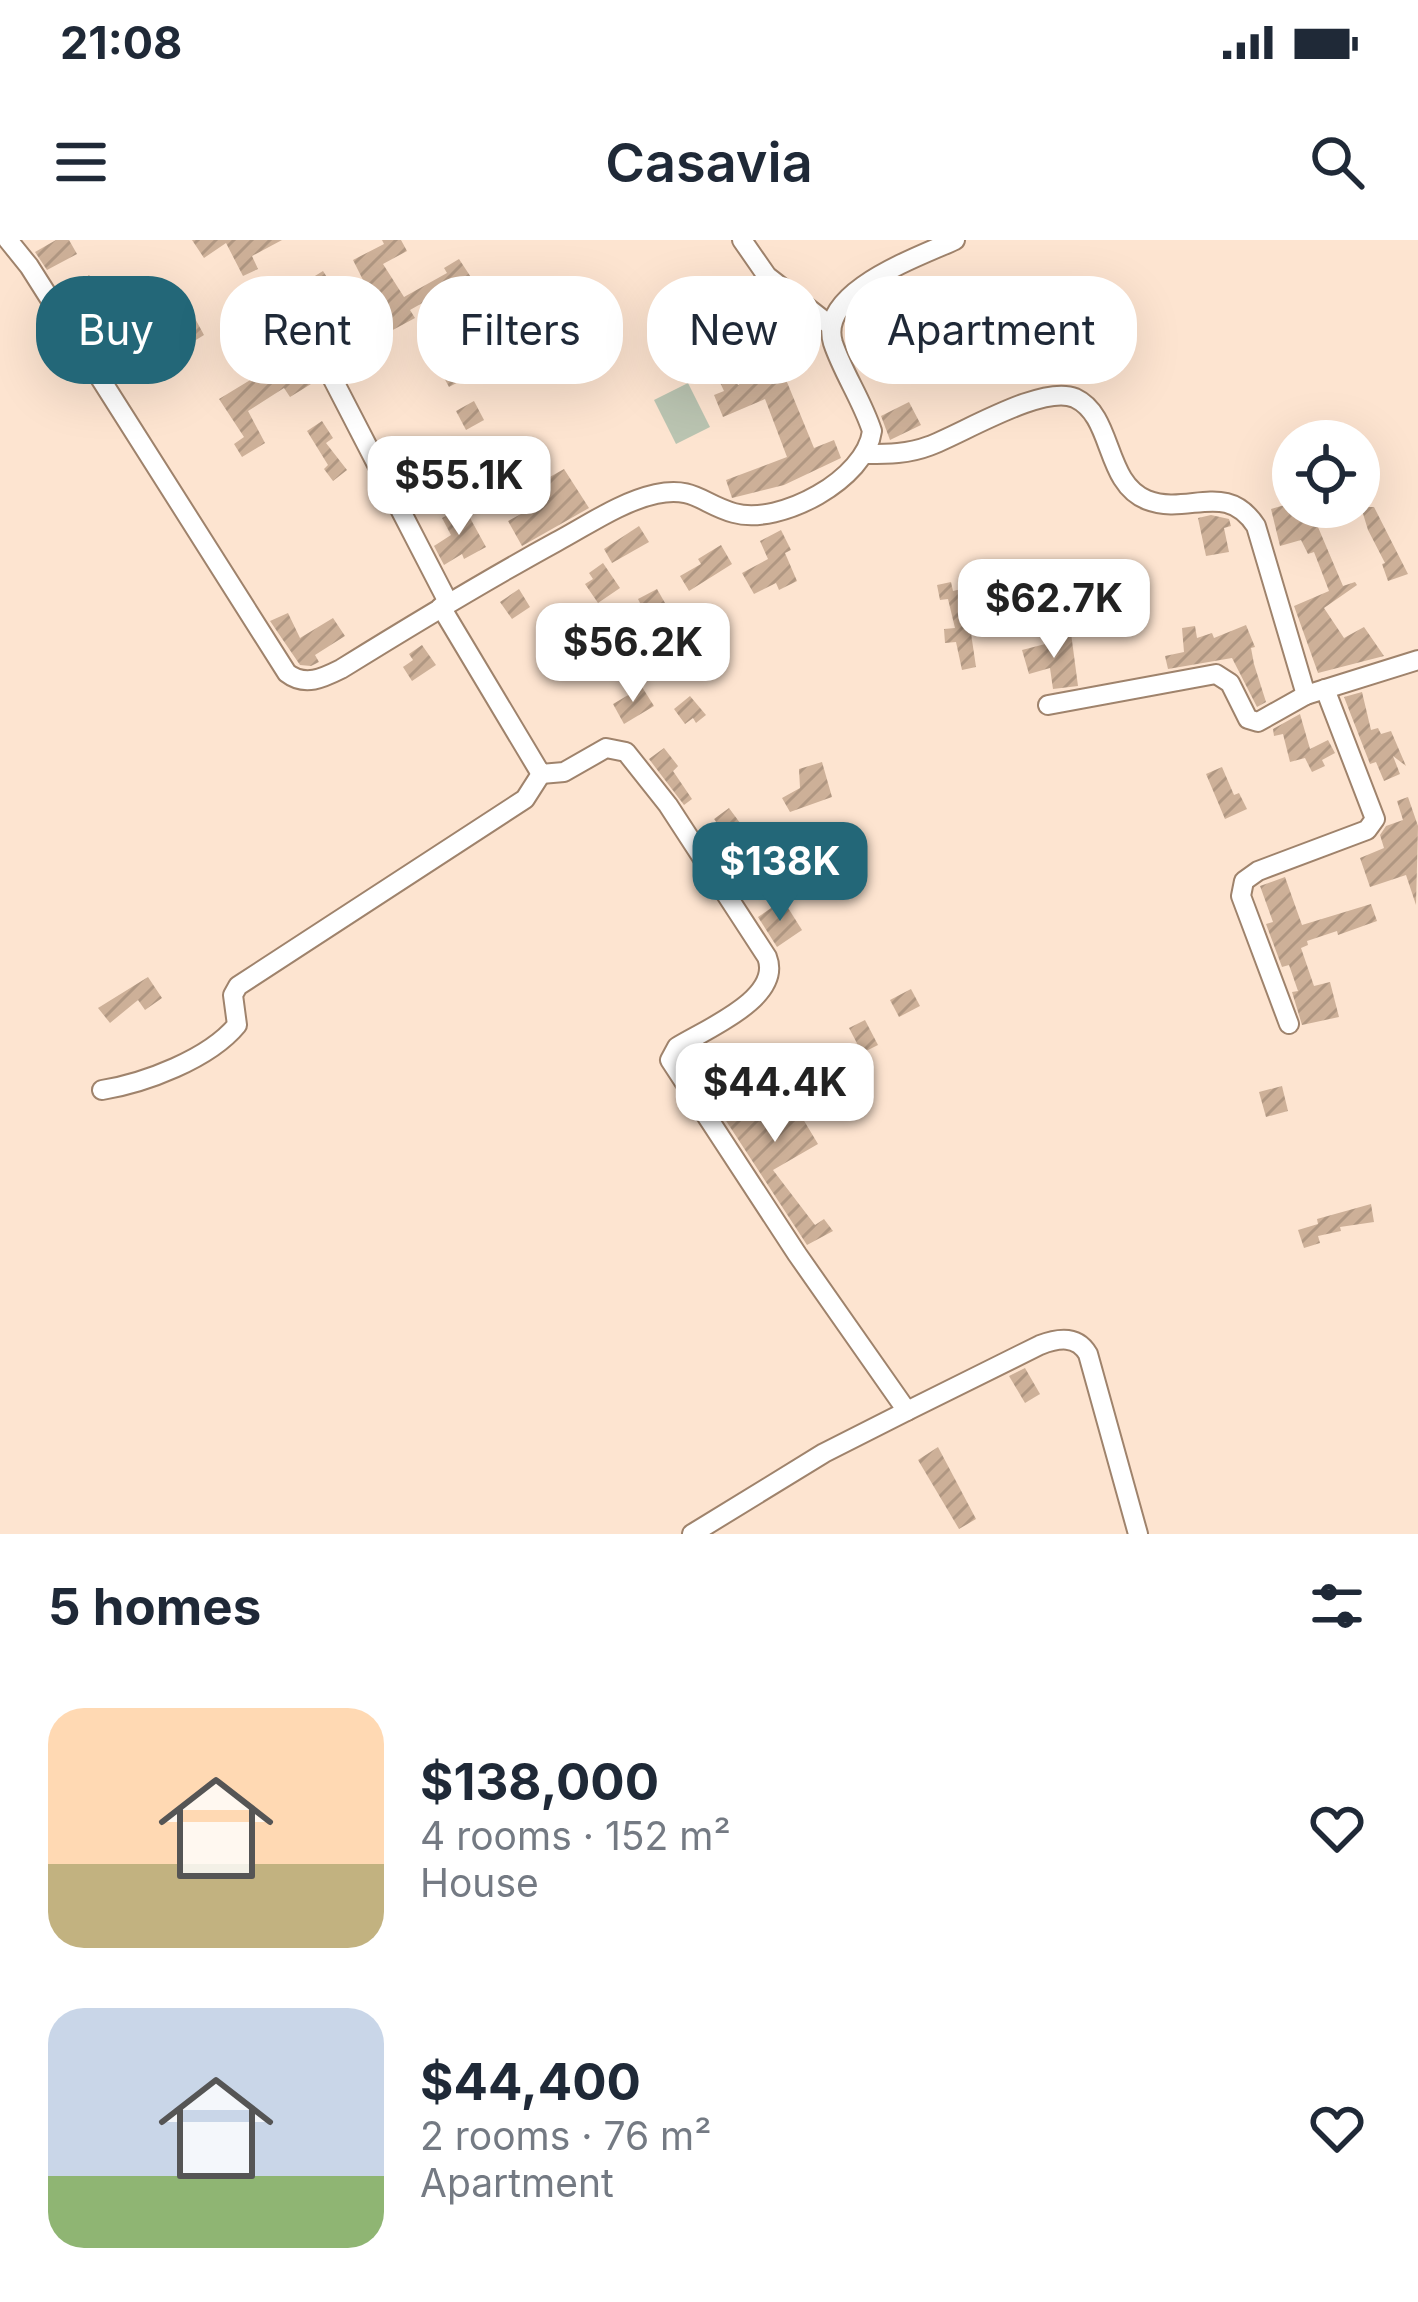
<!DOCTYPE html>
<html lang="en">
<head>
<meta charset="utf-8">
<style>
	body { margin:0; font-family:Inter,sans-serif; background:#f2f2f3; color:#1f2937; height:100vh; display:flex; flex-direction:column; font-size:45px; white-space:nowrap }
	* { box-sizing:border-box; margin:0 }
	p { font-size:39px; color:#747a83 }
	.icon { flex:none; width:66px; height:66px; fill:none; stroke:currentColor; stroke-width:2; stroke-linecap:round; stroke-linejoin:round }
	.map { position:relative; height:1294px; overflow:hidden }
	.drawer { display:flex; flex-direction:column; background:#fff; flex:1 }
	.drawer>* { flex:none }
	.top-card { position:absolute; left:36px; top:36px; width:1347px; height:108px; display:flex; gap:24px }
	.buttons { position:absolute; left:1272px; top:180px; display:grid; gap:24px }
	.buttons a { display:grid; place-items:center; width:108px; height:108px; border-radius:50%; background:#fff; box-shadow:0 12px 48px #0002; font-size:60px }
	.price { position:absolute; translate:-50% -102px; padding:0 27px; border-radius:24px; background:#fff; color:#222; font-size:39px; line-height:78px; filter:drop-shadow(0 3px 6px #0008) }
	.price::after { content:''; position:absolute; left:50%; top:72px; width:36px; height:27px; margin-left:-18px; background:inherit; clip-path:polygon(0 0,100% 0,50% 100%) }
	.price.current { background:#236778; color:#fff }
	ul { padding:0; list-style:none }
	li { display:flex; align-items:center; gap:36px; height:300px; padding:0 48px }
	li span { display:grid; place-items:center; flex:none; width:336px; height:240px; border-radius:36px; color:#555 }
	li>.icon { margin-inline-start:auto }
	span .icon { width:144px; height:144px; fill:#fffc; stroke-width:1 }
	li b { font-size:51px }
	h2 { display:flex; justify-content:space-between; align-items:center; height:144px; padding:0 48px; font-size:51px }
	.pill { padding:0 42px; border-radius:48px; background:#fff; box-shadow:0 12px 48px #0002; font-size:42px; line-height:108px }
	.pill.current { background:#236778; color:#fff }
	.status { display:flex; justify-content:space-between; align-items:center; height:84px; padding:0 60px; background:#fff; direction:ltr }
	.status svg { height:33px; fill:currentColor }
	header { display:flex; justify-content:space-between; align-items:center; height:156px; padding:0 48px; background:#fff; font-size:54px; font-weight:600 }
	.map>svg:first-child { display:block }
</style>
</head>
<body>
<div class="status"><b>21:08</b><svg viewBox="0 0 49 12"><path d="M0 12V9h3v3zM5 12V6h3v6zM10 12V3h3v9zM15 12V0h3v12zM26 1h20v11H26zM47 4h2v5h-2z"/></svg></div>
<header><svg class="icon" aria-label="menu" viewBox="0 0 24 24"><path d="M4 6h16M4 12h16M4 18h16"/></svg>Casavia<svg class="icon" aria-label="search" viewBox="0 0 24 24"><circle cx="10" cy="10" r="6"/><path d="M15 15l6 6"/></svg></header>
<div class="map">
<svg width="1418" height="1294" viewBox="0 0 1418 1294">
	<defs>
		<pattern id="building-hatch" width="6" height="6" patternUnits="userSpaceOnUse" patternTransform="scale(3)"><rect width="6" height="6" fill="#cdb098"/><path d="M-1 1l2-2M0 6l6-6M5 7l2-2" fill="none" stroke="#b09782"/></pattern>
	</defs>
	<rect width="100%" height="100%" fill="#fde4d0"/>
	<!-- pitch -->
	<path fill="#bac4b1" d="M688 143 710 187 676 204 654 160Z"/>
	<!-- building -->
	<g fill="url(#building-hatch)">
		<path d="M56 0H69L77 14 47 30 35 12Z"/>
		<path d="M192 0H282L252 16 258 29 243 36 226 3 204 18Z"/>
		<path d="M382 0H401L407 11 383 24 404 57 447 33 444 28 459 19 486 60 491 58 502 80 484 88 467 56 461 59 454 45 410 70 415 78 389 92 353 20 384 4Z"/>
		<path d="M323 31 332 45 317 54 314 49 260 83 280 115 291 108 311 144 290 157 284 148 248 171 265 203 242 217 234 204 244 197 219 159 270 128 232 74 284 41 294 49Z"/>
		<path d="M89 35 106 57 95 65 106 82 96 88 69 50Z"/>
		<path d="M713 36 722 53 714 58 724 77 709 85 698 66 663 84 654 68Z"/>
		<path d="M185 60 204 95 178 111 167 93 177 87 167 71Z"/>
		<path d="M450 104 468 137 449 147 436 123 441 120 437 112Z"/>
		<path d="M780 125 814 208 834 200 841 218 784 245 732 258 726 240 787 217 765 159 723 177 714 155 724 151 715 132 729 126 738 145Z"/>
		<path d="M474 161 484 180 466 190 456 171Z"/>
		<path d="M909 162 921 185 890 200 881 176Z"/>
		<path d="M322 181 333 198 326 203 347 230 333 241 324 229 328 225 307 191Z"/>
		<path d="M564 229 589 268 522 306 508 281 534 267 525 251Z"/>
		<path d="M1288 264 1289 269 1322 267 1324 279 1315 280 1343 346 1355 342 1357 345 1324 368 1344 398 1364 387 1384 416 1318 433 1294 366 1329 351 1314 312 1308 314 1301 300 1280 306 1271 269Z"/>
		<path d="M464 267 486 307 464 319 462 314 444 325 434 306 451 295 442 278Z"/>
		<path d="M1361 267H1374L1408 334 1388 341 1382 324 1385 323 1368 290Z"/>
		<path d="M1211 275 1229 279 1231 286 1224 288 1229 312 1206 316 1198 278Z"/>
		<path d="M639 286 649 302 612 323 604 309Z"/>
		<path d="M781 290 791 310 785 313 797 341 779 350 776 343 754 354 742 333 768 319 760 301Z"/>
		<path d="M721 305 732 324 689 351 680 336 701 324 698 319Z"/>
		<path d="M603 323 620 348 598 363 585 344 593 339 589 333Z"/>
		<path d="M951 342 953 351 987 343 991 363 968 373 976 427 962 430 956 402 945 403 944 389 955 388 948 359 940 360 937 345Z"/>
		<path d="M519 349 530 367 512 379 500 362Z"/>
		<path d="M657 349 669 370 649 381 638 359Z"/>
		<path d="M288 373 300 398 333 378 345 396 315 415 319 422 311 426 300 425 270 381Z"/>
		<path d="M1246 385 1255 407 1251 408 1254 424 1266 462 1257 467 1232 418 1168 429 1165 416 1184 412 1182 388 1195 386 1197 398 1212 393 1214 398Z"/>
		<path d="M1071 393 1078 446 1053 449 1050 428 1029 434 1022 410 1053 402 1052 395Z"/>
		<path d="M422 405 436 425 412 441 403 427 413 420 409 414Z"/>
		<path d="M642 447 654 466 624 484 613 464Z"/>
		<path d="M1362 452 1371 490 1378 488 1381 494 1391 491 1406 526 1393 516 1400 534 1384 541 1376 522 1370 524 1344 457Z"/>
		<path d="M690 456 706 475 696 483 693 478 685 484 674 469Z"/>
		<path d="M1300 474 1310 509 1328 500 1335 513 1322 520 1325 526 1312 532 1305 518 1290 522 1283 494 1274 496 1273 489Z"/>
		<path d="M664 508 678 526 673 531 692 559 684 565 649 519Z"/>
		<path d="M822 522 832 557 790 572 782 558 800 548 799 529Z"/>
		<path d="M1222 527 1234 555 1239 553 1247 569 1225 579 1206 534Z"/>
		<path d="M1408 557 1418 586 1416 665 1406 635 1370 647 1360 618 1384 608 1380 595 1386 586 1403 580 1397 561Z"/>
		<path d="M729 568 757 606 762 603 774 621 759 631 755 625 733 641 708 602 723 591 714 579Z"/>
		<path d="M1285 637 1302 685 1371 664 1377 681 1338 695 1337 691 1307 701 1308 705 1301 708 1314 746 1330 742 1339 777 1302 785 1292 752 1298 751 1289 725 1282 727 1266 684 1273 682 1260 646Z"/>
		<path d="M783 660 802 690 777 707 758 677Z"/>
		<path d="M148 737 162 758 145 770 138 760 110 783 98 768Z"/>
		<path d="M911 749 920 766 899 777 890 760Z"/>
		<path d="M865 780 878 805 862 813 849 788Z"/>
		<path d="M761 839 780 866 799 854 811 874 803 879 818 904 773 930 815 985 824 979 833 991 807 1005 717 867 748 852Z"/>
		<path d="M1282 846 1288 871 1266 877 1259 852Z"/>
		<path d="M1371 964 1374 982 1340 987 1341 991 1318 996 1320 1003 1304 1008 1298 990 1318 984 1317 979Z"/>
		<path d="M1025 1128 1040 1154 1025 1163 1009 1136Z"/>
		<path d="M938 1207 976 1279 959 1289 918 1220Z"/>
	</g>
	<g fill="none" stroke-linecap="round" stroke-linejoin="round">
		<!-- minor casing -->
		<g stroke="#9f836c" stroke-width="22">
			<g id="minor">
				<path d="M8 0 29 26 287 433C305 447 323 438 341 429 412 385 483 342 556 302 588 285 620 262 656 254 694 246 702 264 734 273 780 286 866 239 872 191 862 160 843 133 833 103 817 51 919 17 955 0"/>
				<path d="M742 0 767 36 831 86"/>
				<path d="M325 124 448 362"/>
				<path d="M866 214C888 214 908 214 929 206 962 194 1042 144 1075 158 1114 176 1104 243 1147 260 1188 276 1226 240 1256 286L1306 455"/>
				<path d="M441 367 541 534 564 532 606 508 626 512 668 565 767 717C783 758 706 789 677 807L670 820 797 1014 907 1171 1040 1105C1058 1098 1077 1095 1088 1114L1138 1294"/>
				<path d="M1048 465 1216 434 1230 443 1248 479 1258 482 1306 455 1418 420"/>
				<path d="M1289 784 1241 656 1244 641 1258 631 1367 590 1375 579 1325 449"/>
				<path d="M102 850C145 843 209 819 237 785L233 755 238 746 525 559 541 534"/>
				<path d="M692 1294 824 1213 907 1171"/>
			</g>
		</g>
		<!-- minor -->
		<use href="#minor" stroke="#fff" stroke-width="18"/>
	</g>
</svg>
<div class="buttons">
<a><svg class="icon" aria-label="locate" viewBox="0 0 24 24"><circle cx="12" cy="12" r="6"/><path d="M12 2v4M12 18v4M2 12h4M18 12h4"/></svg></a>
</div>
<b class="price" style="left:459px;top:298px">$55.1K</b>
<b class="price" style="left:1054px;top:421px">$62.7K</b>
<b class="price" style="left:633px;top:465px">$56.2K</b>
<b class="price current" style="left:780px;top:684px">$138K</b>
<b class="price" style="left:775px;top:905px">$44.4K</b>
<div class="top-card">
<a class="pill current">Buy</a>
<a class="pill">Rent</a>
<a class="pill">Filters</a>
<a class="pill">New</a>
<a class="pill">Apartment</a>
</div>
</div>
<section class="drawer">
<h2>5 homes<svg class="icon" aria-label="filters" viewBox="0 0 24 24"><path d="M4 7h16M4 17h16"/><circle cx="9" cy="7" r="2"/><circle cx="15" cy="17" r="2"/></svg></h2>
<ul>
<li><span style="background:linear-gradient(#ffd9b3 65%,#c2b280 0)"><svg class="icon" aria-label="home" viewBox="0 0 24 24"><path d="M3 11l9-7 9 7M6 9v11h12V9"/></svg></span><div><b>$138,000</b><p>4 rooms · 152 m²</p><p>House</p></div><svg class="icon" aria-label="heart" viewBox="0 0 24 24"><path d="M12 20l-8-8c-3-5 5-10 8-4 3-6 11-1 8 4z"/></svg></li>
<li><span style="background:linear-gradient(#c9d6e8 70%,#8fb573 0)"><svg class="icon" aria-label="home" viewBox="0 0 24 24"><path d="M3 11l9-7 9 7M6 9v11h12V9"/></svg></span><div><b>$44,400</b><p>2 rooms · 76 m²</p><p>Apartment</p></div><svg class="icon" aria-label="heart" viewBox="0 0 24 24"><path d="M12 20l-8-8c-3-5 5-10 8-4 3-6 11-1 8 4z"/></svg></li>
</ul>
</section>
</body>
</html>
